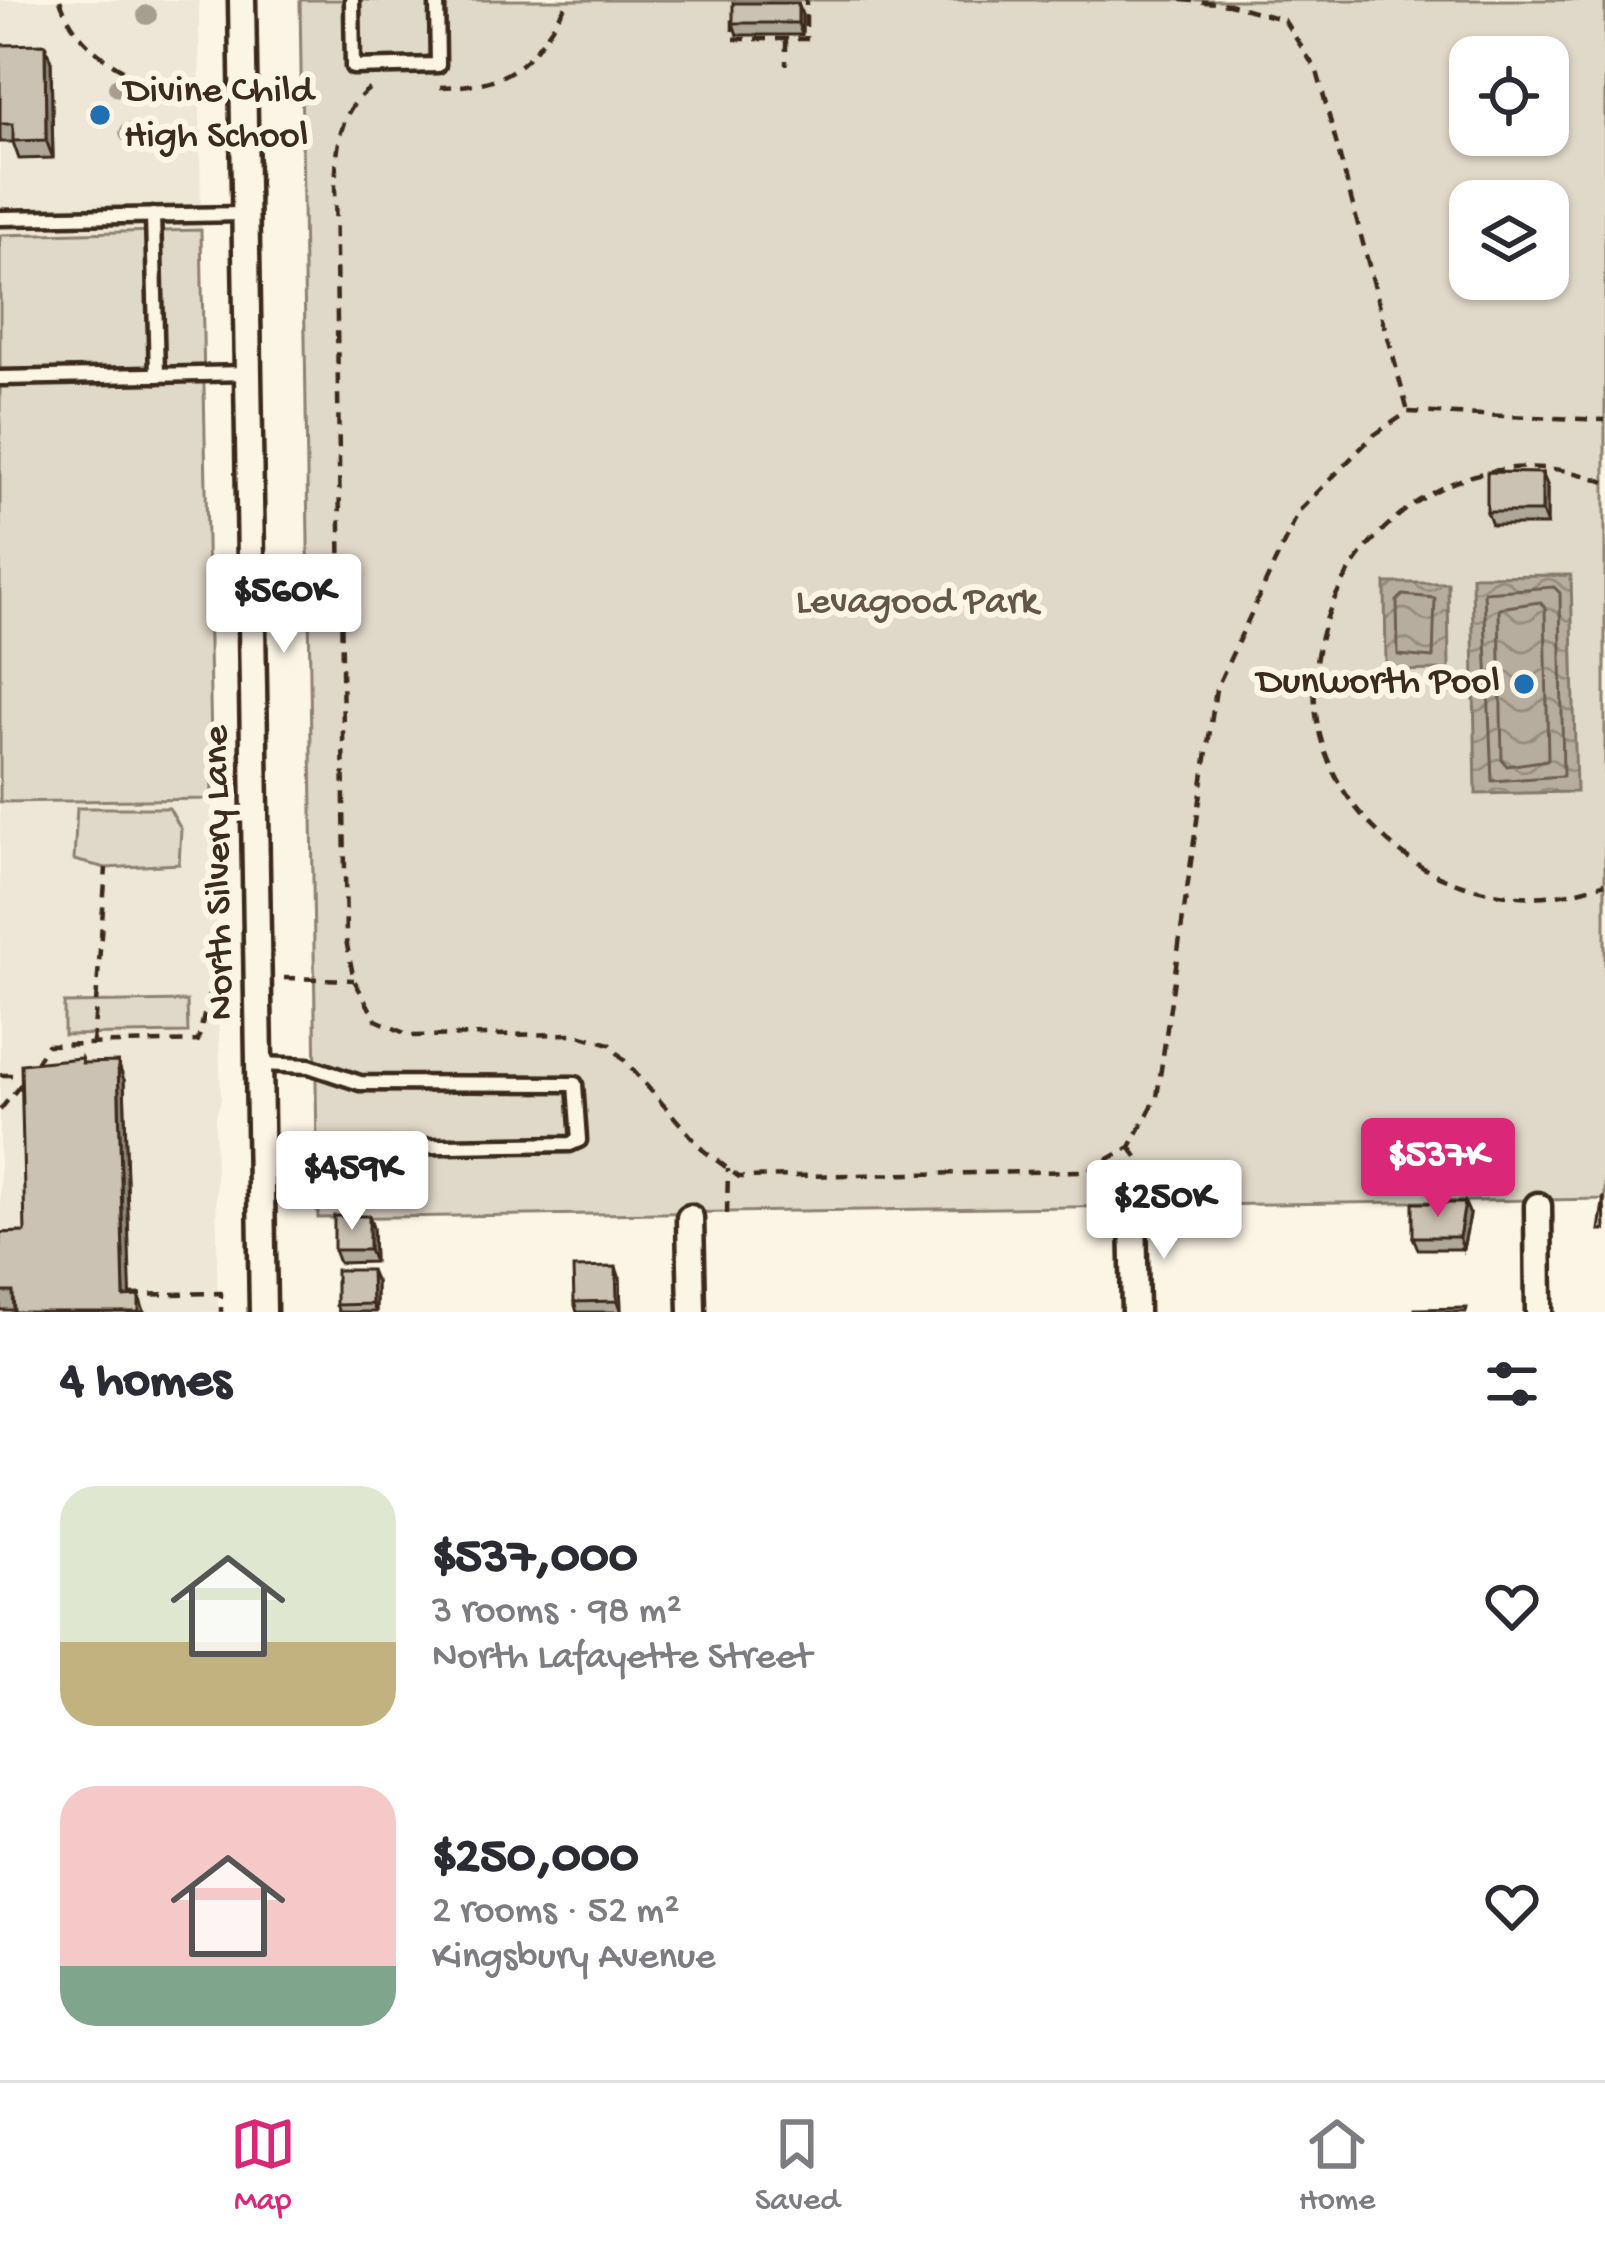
<!DOCTYPE html>
<html lang="en">
<head>
<meta charset="utf-8">
<style>
	body { margin:0; font-family:"Gochi Hand",sans-serif; background:#f2f2f3; color:#2b2b33; height:100vh; display:flex; flex-direction:column; font-size:45px; white-space:nowrap }
	* { box-sizing:border-box; margin:0 }
	p { font-size:39px; color:#7c7c81 }
	.icon { flex:none; width:66px; height:66px; fill:none; stroke:currentColor; stroke-width:2; stroke-linecap:round; stroke-linejoin:round }
	.map { position:relative; height:1312px; overflow:hidden }
	.side { display:flex; flex-direction:column; background:#fff; flex:1 }
	.side>* { flex:none }
	.controls { position:absolute; left:1449px; top:36px; display:grid; gap:24px }
	.controls a { display:grid; place-items:center; width:120px; height:120px; border-radius:24px; background:#fff; box-shadow:0 3px 9px #0004; font-size:60px }
	.price { position:absolute; translate:-50% -102px; padding:0 27px; border-radius:12px; background:#fff; color:#222; font-size:39px; line-height:78px; filter:drop-shadow(0 3px 6px #0008) }
	.price::after { content:''; position:absolute; left:50%; top:72px; width:36px; height:27px; margin-left:-18px; background:inherit; clip-path:polygon(0 0,100% 0,50% 100%) }
	.price.on { background:#db2777; color:#fff }
	ul { padding:0; list-style:none }
	li { display:flex; align-items:center; gap:36px; height:300px; padding:0 60px }
	li span { display:grid; place-items:center; flex:none; width:336px; height:240px; border-radius:36px; color:#555 }
	li>.icon { margin-inline-start:auto }
	span .icon { width:144px; height:144px; fill:#fffc; stroke-width:1 }
	li b { font-size:51px }
	h2 { display:flex; justify-content:space-between; align-items:center; height:144px; padding:0 60px; font-size:51px }
	.menu { display:flex; justify-content:space-around; align-items:center; height:168px; border-top:3px solid #e1e1e2; background:#fff; font-size:33px; color:#7c7c81 }
	.menu a { display:grid; justify-items:center; gap:6px }
	.menu .on { color:#db2777 }
	.map>svg:first-child { display:block }
</style>
</head>
<body>
<div class="map">
<svg width="1605" height="1312" viewBox="0 0 1605 1312">
	<defs>
		<pattern id="water-waves" width="16" height="10" patternUnits="userSpaceOnUse" patternTransform="scale(3)"><rect width="16" height="10" fill="#b7ad9e"/><path d="M0 5q4-4 8 0t8 0" fill="none" stroke="#968d80"/></pattern>
	</defs>
	<rect width="100%" height="100%" fill="#fcf5e5"/>
	<filter id="ink" filterUnits="userSpaceOnUse"><feTurbulence type="fractalNoise" baseFrequency=".00833" numOctaves="2"/><feDisplacementMap in="SourceGraphic" scale="24" xChannelSelector="R" yChannelSelector="G"/><feConvolveMatrix kernelMatrix="1 2 1 2 8 2 1 2 1" color-interpolation-filters="sRGB"/></filter>
	<g filter="url(#ink)">
		<!-- built -->
		<g fill="#eee6d6">
			<path d="M0 0H199L201 230 0 235Z"/>
			<path d="M212 799 221 1099 215 1119 218 1312H0V802Z"/>
		</g>
		<!-- park -->
		<g fill="#e0d8c8" stroke="#8e8173" stroke-width="3" fill-rule="evenodd">
			<path d="M300 0H1605V1199L318 1218ZM1470 57H1548V135H1470ZM1470 201H1548V279H1470Z"/>
			<path d="M201 230 212 799 0 802V235Z"/>
			<path d="M77 808H169L181 829 179 864 106 868 74 860Z"/>
			<path d="M187 1001 188 1033 64 1035V1003Z"/>
		</g>
		<!-- water -->
		<g fill="url(#water-waves)" stroke="#85796b" stroke-width="3">
			<path d="M1571 575 1576 792 1476 794 1472 576Z"/>
			<path d="M1385 583H1448L1449 670 1386 671Z"/>
		</g>
		<g fill="none" stroke-linecap="round" stroke-linejoin="round">
			<!-- shore -->
			<g stroke="#6d5e51" stroke-width="3">
				<path d="M1554 587 1560 593 1563 776 1492 781 1484 592Z"/>
				<path d="M1403 595 1435 598 1433 658 1398 655 1397 601Z"/>
				<path d="M1540 602 1545 608 1548 760 1507 766 1502 760 1499 608Z"/>
			</g>
			<!-- lane casing -->
			<g stroke="#3b2a1e" stroke-width="21">
				<g id="lane">
					<path d="M352 0 353 67 438 65 437 0"/>
					<path d="M153 215 157 375"/>
					<path d="M0 218 245 214"/>
					<path d="M0 378 249 373"/>
					<path d="M260 1064 309 1066 360 1083 575 1084 579 1140 570 1144 261 1149"/>
				</g>
			</g>
			<!-- street casing -->
			<g stroke="#3b2a1e" stroke-width="33">
				<g id="street">
					<path d="M242 0 263 1312"/>
					<path d="M1538 1206 1539 1312"/>
					<path d="M1133 1212 1135 1312"/>
					<path d="M690 1218 692 1312"/>
				</g>
			</g>
			<!-- path -->
			<g stroke="#3b2a1e" stroke-width="4.5" stroke-dasharray="12 9" stroke-linecap="butt">
				<path d="M60 0C80 60 147 89 205 92"/>
				<path d="M1181 0 1229 4 1284 20 1317 71 1408 412"/>
				<path d="M733 19V39H806V0"/>
				<path d="M786 39V65"/>
				<path d="M440 87C515 86 531 62 569 0"/>
				<path d="M369 89C337 113 338 147 335 184L346 940 354 980 376 1020 411 1036 575 1034 610 1044 703 1150 739 1177 1087 1171 1130 1147 1157 1097 1216 689 1299 511 1374 435 1408 412 1605 420"/>
				<path d="M1605 482C1395 401 1213 678 1379 833 1399 852 1420 869 1446 879 1499 900 1551 903 1605 883"/>
				<path d="M284 978 354 980"/>
				<path d="M93 1044 106 868"/>
				<path d="M35 1064 47 1045 198 1041 212 981H233"/>
				<path d="M0 1075H23"/>
				<path d="M0 1110 22 1083"/>
				<path d="M1130 1147 1170 1202 1171 1212"/>
				<path d="M727 1214 728 1169"/>
				<path d="M130 1295 221 1293V1312"/>
			</g>
			<!-- lane -->
			<use href="#lane" stroke="#fcf5e5" stroke-width="12"/>
			<!-- street -->
			<use href="#street" stroke="#fcf5e5" stroke-width="24"/>
		</g>
		<!-- trees -->
		<g fill="#a89e8f">
			<circle cx="147" cy="15" r="10"/>
			<circle cx="118" cy="87" r="10"/>
			<circle cx="129" cy="133" r="10"/>
		</g>
		<!-- wall -->
		<g fill="#afa79a" stroke="#3b2a1e" stroke-width="3">
			<path d="M802 15V35H737L733 23Z"/>
			<path d="M0 45 51 62 53 158 19 159 13 142H0Z"/>
			<path d="M1542 473 1547 485V525H1492L1487 512Z"/>
			<path d="M81 1058 83 1063 124 1080 130 1297 139 1296 144 1312H14V1310H0V1233L25 1232Z"/>
			<path d="M1470 1215 1463 1249H1418L1413 1237Z"/>
			<path d="M369 1216 373 1228 374 1262 339 1263 334 1250Z"/>
			<path d="M620 1279 621 1312H577L574 1302Z"/>
			<path d="M376 1282V1312H339L336 1305Z"/>
		</g>
		<!-- shaded-wall -->
		<g fill="#8f887d" stroke="#3b2a1e" stroke-width="3">
			<path d="M798 3 802 15V35L798 23Z"/>
			<path d="M45 44 51 62 53 158 46 140Z"/>
			<path d="M1542 473 1547 485V525L1542 512Z"/>
			<path d="M118 1062 124 1080 131 1312 124 1297Z"/>
			<path d="M1465 1203 1470 1215 1463 1249 1459 1237Z"/>
			<path d="M369 1216 373 1228 374 1262 369 1250Z"/>
			<path d="M616 1267 620 1279 621 1312 617 1301Z"/>
			<path d="M371 1270 376 1282V1312L372 1304Z"/>
		</g>
		<!-- building -->
		<g fill="#ccc2b3" stroke="#3b2a1e" stroke-width="3">
			<rect x="733" y="3" width="65" height="20"/>
			<path d="M45 44 46 140 13 141V124H0V45Z"/>
			<path d="M1487 472 1542 473V512H1487Z"/>
			<path d="M81 1058 82 1063 118 1062 124 1297 139 1296V1312H14L13 1292H0V1233L25 1232 21 1064Z"/>
			<path d="M1604 1196 1605 1230H1599Z"/>
			<path d="M1413 1203H1465L1459 1237H1413Z"/>
			<rect x="334" y="1216" width="35" height="34"/>
			<path d="M616 1267 617 1301 574 1302 573 1268Z"/>
			<path d="M336 1270H371L372 1304 336 1305Z"/>
			<path d="M1467 1308 1466 1312H1415V1309Z"/>
		</g>
	</g>
	<!-- markers -->
	<g fill="#1f6fb2" stroke="#fcf5e5" stroke-width="4.5">
		<circle cx="100" cy="115" r="12"/>
		<circle cx="1524" cy="684" r="12"/>
	</g>
	<g text-anchor="middle" dominant-baseline="central" stroke-width="12" stroke-linejoin="round" paint-order="stroke">
		<!-- poi labels -->
		<g font-size="39" fill="#3b2a1e" stroke="#fcf5e5" text-anchor="start">
			<text x="124" y="93">Divine Child<tspan x="124" dy="45">High School</tspan></text>
			<text x="1500" y="684" text-anchor="end">Dunworth Pool</text>
		</g>
		<!-- park labels -->
		<g font-size="39" fill="#645648" stroke="#fcf5e5">
			<text x="917" y="604">Levagood Park</text>
		</g>
		<!-- street labels -->
		<g font-size="39" fill="#3b2a1e" stroke="#fcf5e5">
			<text transform="translate(221 873) rotate(-91)">North Silvery Lane</text>
		</g>
	</g>
</svg>
<div class="controls">
<a><svg class="icon" aria-label="locate" viewBox="0 0 24 24"><circle cx="12" cy="12" r="6"/><path d="M12 2v4M12 18v4M2 12h4M18 12h4"/></svg></a>
<a><svg class="icon" aria-label="layers" viewBox="0 0 24 24"><path d="M12 4l9 5-9 5-9-5zM3 14l9 5 9-5"/></svg></a>
</div>
<b class="price" style="left:284px;top:656px">$560K</b>
<b class="price on" style="left:1438px;top:1220px">$537K</b>
<b class="price" style="left:352px;top:1233px">$459K</b>
<b class="price" style="left:1164px;top:1262px">$250K</b>
</div>
<section class="side">
<h2>4 homes<svg class="icon" aria-label="filters" viewBox="0 0 24 24"><path d="M4 7h16M4 17h16"/><circle cx="9" cy="7" r="2"/><circle cx="15" cy="17" r="2"/></svg></h2>
<ul>
<li><span style="background:linear-gradient(#dfe7d0 65%,#c2b280 0)"><svg class="icon" aria-label="home" viewBox="0 0 24 24"><path d="M3 11l9-7 9 7M6 9v11h12V9"/></svg></span><div><b>$537,000</b><p>3 rooms · 98 m²</p><p>North Lafayette Street</p></div><svg class="icon" aria-label="heart" viewBox="0 0 24 24"><path d="M12 20l-8-8c-3-5 5-10 8-4 3-6 11-1 8 4z"/></svg></li>
<li><span style="background:linear-gradient(#f6c9c9 75%,#7fa58c 0)"><svg class="icon" aria-label="home" viewBox="0 0 24 24"><path d="M3 11l9-7 9 7M6 9v11h12V9"/></svg></span><div><b>$250,000</b><p>2 rooms · 52 m²</p><p>Kingsbury Avenue</p></div><svg class="icon" aria-label="heart" viewBox="0 0 24 24"><path d="M12 20l-8-8c-3-5 5-10 8-4 3-6 11-1 8 4z"/></svg></li>
</ul>
</section>
<nav class="menu">
<a class="on"><svg class="icon" aria-label="map" viewBox="0 0 24 24"><path d="M3 6l6-2 6 2 6-2v14l-6 2-6-2-6 2zM9 4v14M15 6v14"/></svg>Map</a>
<a><svg class="icon" aria-label="saved" viewBox="0 0 24 24"><path d="M7 4h10v16l-5-4-5 4z"/></svg>Saved</a>
<a><svg class="icon" aria-label="home" viewBox="0 0 24 24"><path d="M3 11l9-7 9 7M6 9v11h12V9"/></svg>Home</a>
</nav>
</body>
</html>
